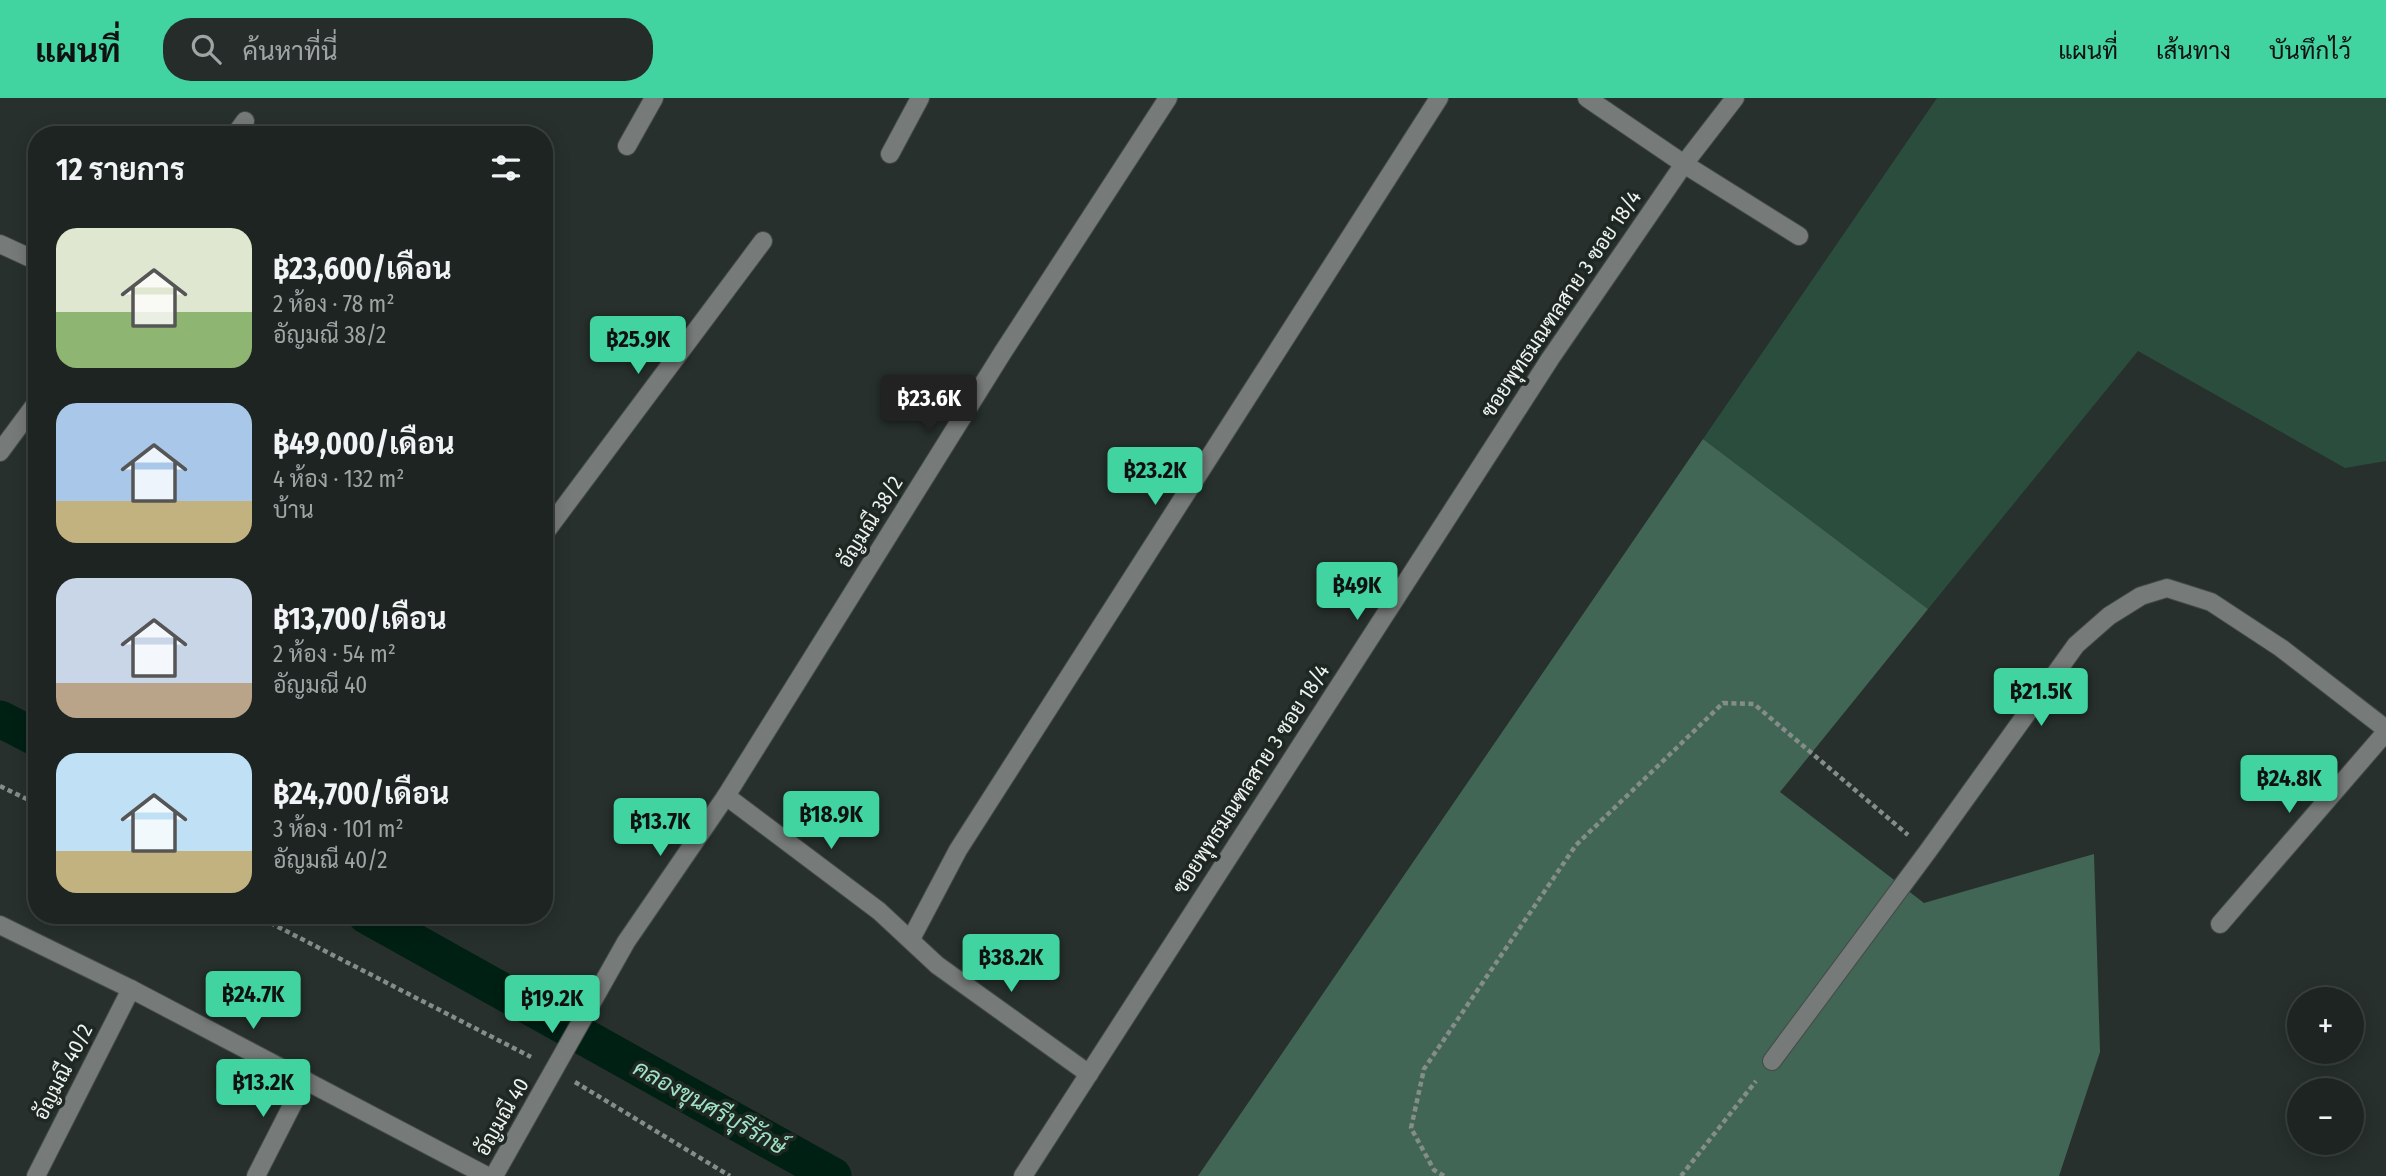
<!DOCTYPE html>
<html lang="th">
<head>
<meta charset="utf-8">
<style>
	body { margin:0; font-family:"Fira Sans Condensed",Sarabun,sans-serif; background:#252c2a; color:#f1f3f6; height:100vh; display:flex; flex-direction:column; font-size:26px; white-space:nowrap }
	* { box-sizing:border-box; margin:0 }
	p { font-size:23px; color:#a0a4a5 }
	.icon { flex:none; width:38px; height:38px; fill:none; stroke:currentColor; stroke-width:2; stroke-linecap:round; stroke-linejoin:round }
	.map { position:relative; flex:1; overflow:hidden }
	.drawer { position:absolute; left:28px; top:28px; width:525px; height:798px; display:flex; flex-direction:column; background:#1d2421; border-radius:28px; box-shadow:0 4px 18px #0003,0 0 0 2px #3b413f }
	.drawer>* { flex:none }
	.fabs { position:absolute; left:2287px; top:889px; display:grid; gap:14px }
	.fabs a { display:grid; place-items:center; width:77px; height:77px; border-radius:50%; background:#1d2421; box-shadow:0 4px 18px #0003,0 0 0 2px #3b413f; font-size:35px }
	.price { position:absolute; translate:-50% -60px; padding:0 16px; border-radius:7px; background:#41d4a1; color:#111; font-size:23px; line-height:46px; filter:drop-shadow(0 2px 4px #0008) }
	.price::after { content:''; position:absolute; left:50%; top:42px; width:21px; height:16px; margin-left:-10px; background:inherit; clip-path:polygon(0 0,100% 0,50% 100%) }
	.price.on { background:#222; color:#fff }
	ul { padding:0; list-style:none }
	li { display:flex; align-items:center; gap:21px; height:175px; padding:0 28px }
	li span { display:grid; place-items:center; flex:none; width:196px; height:140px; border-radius:21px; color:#555 }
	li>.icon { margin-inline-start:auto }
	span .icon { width:84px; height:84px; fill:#fffc; stroke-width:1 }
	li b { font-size:30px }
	h2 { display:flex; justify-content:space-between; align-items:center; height:84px; padding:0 28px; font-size:30px }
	header { display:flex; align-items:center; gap:42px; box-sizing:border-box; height:98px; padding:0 35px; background:#41d4a1; color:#111 }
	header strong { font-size:33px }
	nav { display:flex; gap:38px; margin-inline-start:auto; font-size:24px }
	.search { width:490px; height:63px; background:#252c2a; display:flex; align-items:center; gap:18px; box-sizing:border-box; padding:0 24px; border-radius:28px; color:#a0a4a5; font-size:26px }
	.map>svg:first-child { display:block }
</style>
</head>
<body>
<header>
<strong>แผนที่</strong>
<div class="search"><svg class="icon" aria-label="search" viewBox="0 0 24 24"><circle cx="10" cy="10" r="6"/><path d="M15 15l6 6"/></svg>ค้นหาที่นี่</div>
<nav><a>แผนที่</a><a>เส้นทาง</a><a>บันทึกไว้</a></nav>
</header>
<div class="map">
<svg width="2386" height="1078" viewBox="0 0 2386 1078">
	<rect width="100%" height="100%" fill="#27302c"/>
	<!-- green -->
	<path fill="#2a4d3e" d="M1937 0H2386V363L2345 370 2138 253 1928 511 1703 341Z"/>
	<!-- forest -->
	<path fill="#426656" d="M1703 341 1928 511 1780 694 1924 805 2094 756 2100 954 2059 1078H1198Z"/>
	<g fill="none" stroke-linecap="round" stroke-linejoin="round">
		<!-- canal -->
		<g stroke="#002014" stroke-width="37">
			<path d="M0 621 37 640"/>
			<path d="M366 817 833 1078"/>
		</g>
		<!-- minor casing -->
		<g stroke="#434b48" stroke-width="20">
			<g id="minor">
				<path d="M1587 0 1684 66 1799 138"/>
				<path d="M235 37 245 23"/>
				<path d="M627 48 654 0"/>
				<path d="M890 56 920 0"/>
				<path d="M0 146 37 163"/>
				<path d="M0 354 37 304"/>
				<path d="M544 436 763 143"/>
				<path d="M726 698 879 813 937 867 1089 976"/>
				<path d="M2220 826 2386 634"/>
				<path d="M0 827 131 891 487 1078"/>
				<path d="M911 841 958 752 1439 0"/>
				<path d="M1772 963 1928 753 2076 547 2109 518 2141 498 2167 490 2211 504 2281 550 2386 631"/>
				<path d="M36 1078 131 891"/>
				<path d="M256 1078 305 982"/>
				<path d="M494 1078 626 844 726 698 1003 254 1168 0"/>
				<path d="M1023 1078 1550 261 1684 66 1735 0"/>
			</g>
		</g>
		<!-- path -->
		<g stroke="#858d89" stroke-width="4.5" stroke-dasharray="5 3.5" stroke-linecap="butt">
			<path d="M0 688 37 706"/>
			<path d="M255 817 531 959"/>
			<path d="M575 984 730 1078"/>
			<path d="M1444 1078 1434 1072 1411 1030 1424 971 1576 747 1723 605 1754 606 1908 737"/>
			<path d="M1681 1078 1756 983"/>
		</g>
		<!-- minor -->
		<use href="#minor" stroke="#767a78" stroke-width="18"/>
	</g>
	<g text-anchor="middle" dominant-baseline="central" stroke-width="7" stroke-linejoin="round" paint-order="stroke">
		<!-- street labels -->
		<g font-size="21" fill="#eef4f1" stroke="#1e2722">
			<text transform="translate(1561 206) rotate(-56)">ซอยพุทธมณฑลสาย 3 ซอย 18/4</text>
			<text transform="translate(870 424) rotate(-58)">อัญมณี 38/2</text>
			<text transform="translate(1251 681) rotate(-57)">ซอยพุทธมณฑลสาย 3 ซอย 18/4</text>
			<text transform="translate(63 974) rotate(-63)">อัญมณี 40/2</text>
			<text transform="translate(502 1019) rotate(-60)">อัญมณี 40</text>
		</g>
		<!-- water labels -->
		<g font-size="23" font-style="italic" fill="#a0e2c5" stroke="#1e2722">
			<text transform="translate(710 1009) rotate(29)">คลองขุนศรีบุรีรักษ์</text>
		</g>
	</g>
</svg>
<div class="fabs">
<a>+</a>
<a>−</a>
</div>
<b class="price" style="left:638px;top:278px">฿25.9K</b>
<b class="price on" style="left:929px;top:337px">฿23.6K</b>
<b class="price" style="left:1155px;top:409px">฿23.2K</b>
<b class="price" style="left:1357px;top:524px">฿49K</b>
<b class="price" style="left:2041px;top:630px">฿21.5K</b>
<b class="price" style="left:2289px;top:717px">฿24.8K</b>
<b class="price" style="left:831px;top:753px">฿18.9K</b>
<b class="price" style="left:660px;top:760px">฿13.7K</b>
<b class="price" style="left:1011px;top:896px">฿38.2K</b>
<b class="price" style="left:253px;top:933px">฿24.7K</b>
<b class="price" style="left:552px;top:937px">฿19.2K</b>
<b class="price" style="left:263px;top:1021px">฿13.2K</b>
<section class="drawer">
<h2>12 รายการ<svg class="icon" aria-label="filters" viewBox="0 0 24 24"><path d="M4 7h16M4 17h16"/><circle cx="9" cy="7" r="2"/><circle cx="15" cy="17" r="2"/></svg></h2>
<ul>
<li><span style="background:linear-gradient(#dfe7d0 60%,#8fb573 0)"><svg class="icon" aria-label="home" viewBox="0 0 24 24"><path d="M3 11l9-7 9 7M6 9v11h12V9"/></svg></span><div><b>฿23,600/เดือน</b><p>2 ห้อง · 78 m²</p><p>อัญมณี 38/2</p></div></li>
<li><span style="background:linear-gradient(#a9c7e8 70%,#c2b280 0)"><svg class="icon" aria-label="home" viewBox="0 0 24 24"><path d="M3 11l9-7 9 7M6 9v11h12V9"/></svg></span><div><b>฿49,000/เดือน</b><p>4 ห้อง · 132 m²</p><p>บ้าน</p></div></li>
<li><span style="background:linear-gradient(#c9d6e8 75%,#b9a48a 0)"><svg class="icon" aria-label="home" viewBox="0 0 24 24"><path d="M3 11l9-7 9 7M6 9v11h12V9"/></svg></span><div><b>฿13,700/เดือน</b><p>2 ห้อง · 54 m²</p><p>อัญมณี 40</p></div></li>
<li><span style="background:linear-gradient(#bfe0f5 70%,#c2b280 0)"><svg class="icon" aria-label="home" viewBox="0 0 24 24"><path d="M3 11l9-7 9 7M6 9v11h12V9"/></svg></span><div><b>฿24,700/เดือน</b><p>3 ห้อง · 101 m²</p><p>อัญมณี 40/2</p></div></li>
</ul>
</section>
</div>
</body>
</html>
